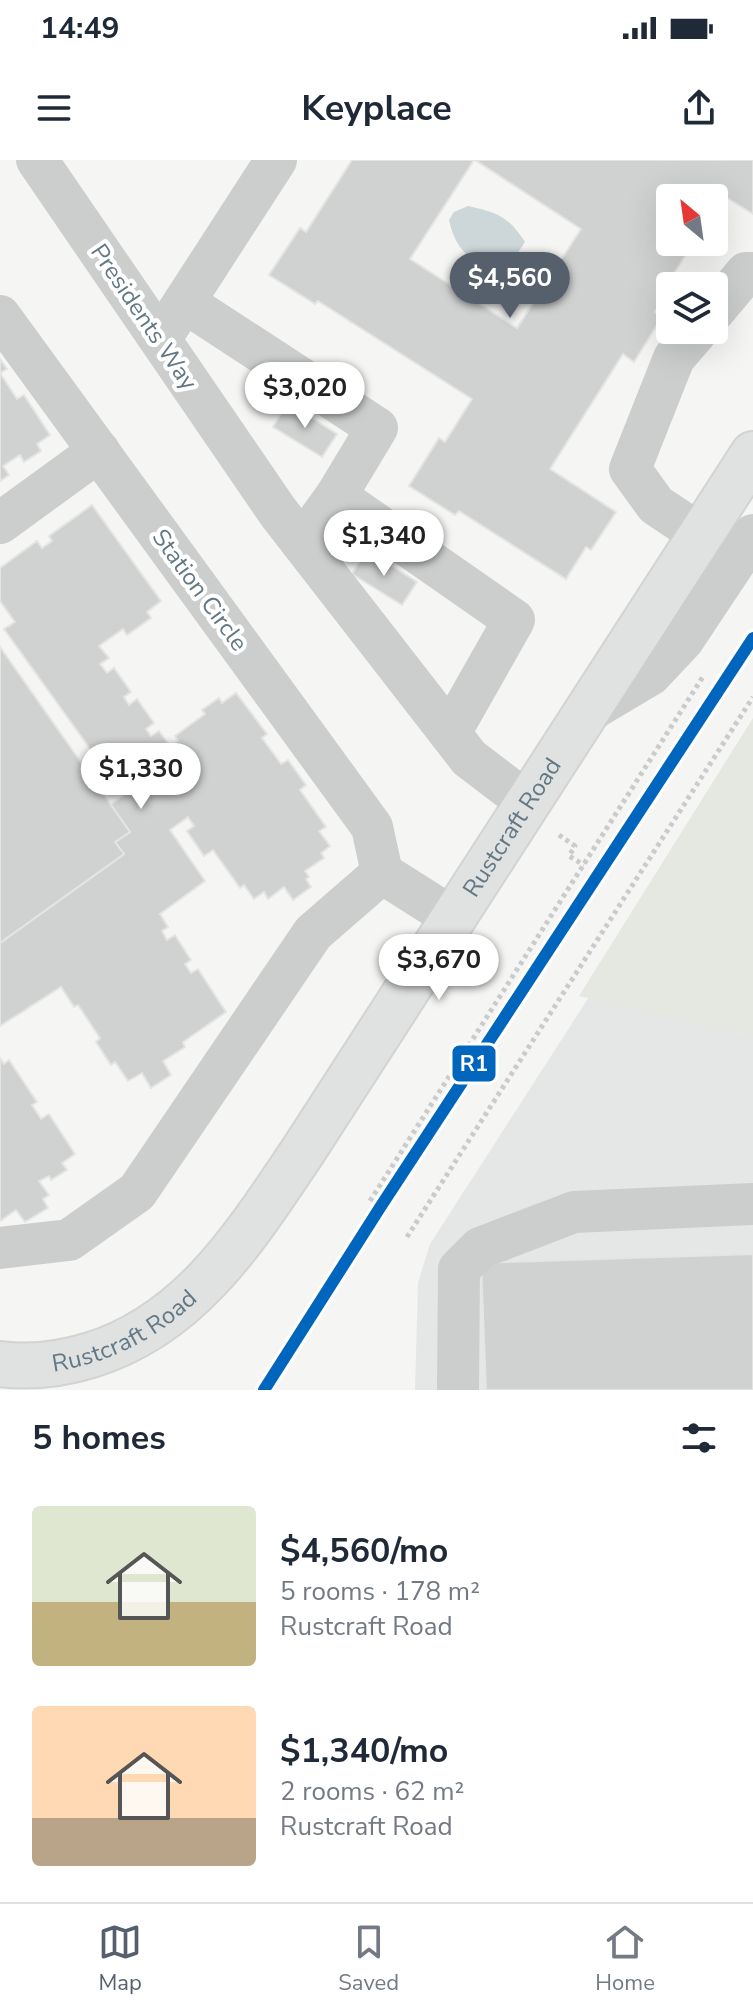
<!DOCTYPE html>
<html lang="en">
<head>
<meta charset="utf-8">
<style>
	body { margin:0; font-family:"Nunito Sans",sans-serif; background:#f6f6f7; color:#1f2937; height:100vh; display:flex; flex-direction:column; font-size:30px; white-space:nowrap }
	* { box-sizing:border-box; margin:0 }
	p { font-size:26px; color:#747a83 }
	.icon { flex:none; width:44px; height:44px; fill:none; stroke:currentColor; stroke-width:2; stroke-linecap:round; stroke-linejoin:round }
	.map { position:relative; height:1230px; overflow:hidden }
	.panel { display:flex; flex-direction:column; background:#fff; flex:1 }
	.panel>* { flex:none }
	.needle { width:52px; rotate:331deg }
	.tools { position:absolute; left:656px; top:24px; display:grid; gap:16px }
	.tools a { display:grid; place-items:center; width:72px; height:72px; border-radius:8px; background:#fff; box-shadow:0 8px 32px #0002; font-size:40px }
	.price { position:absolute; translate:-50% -68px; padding:0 18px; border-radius:28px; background:#fff; color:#222; font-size:26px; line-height:52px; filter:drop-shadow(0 2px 4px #0008) }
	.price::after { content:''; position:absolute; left:50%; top:48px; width:24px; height:18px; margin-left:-12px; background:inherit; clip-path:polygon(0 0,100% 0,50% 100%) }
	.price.current { background:#55606c; color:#fff }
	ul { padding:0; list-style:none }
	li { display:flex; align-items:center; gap:24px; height:200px; padding:0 32px }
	li span { display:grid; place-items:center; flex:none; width:224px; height:160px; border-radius:8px; color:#555 }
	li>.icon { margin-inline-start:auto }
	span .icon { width:96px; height:96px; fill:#fffc; stroke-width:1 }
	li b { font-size:34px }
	h2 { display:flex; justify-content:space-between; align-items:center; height:96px; padding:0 32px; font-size:34px }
	.status { display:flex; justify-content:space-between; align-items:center; height:56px; padding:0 40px; background:#fff; direction:ltr }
	.status svg { height:22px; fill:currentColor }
	header { display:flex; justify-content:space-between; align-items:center; height:104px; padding:0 32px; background:#fff; font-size:36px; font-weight:700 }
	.menu { display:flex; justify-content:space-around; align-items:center; height:112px; border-top:2px solid #e0e1e3; background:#fff; font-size:22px; color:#747a83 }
	.menu a { display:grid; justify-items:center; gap:4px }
	.menu .current { color:#55606c }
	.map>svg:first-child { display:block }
</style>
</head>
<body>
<div class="status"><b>14:49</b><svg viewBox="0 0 49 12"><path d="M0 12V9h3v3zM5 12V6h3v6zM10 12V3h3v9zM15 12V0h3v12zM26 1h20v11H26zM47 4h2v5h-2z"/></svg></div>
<header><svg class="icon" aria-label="menu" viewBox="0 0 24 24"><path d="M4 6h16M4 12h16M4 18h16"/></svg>Keyplace<svg class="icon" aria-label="share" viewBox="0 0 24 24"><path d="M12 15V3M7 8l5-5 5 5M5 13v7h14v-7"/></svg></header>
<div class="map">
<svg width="753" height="1230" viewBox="0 0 753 1230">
	<rect width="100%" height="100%" fill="#f5f5f3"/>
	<!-- built -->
	<path fill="#e5e7e6" d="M589 837 753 876V1230H415L418 1123 430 1084Z"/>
	<!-- green -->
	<path fill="#e5e8e1" d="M753 558V876L579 836Z"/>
	<!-- water -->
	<path fill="#cdd6d8" d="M468 46C498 53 508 56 525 82L506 110C474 105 456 93 449 60L454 52Z"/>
	<!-- building -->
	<g fill="#d0d1d1" stroke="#e4e4e3" stroke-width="2">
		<path d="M352 0H474L410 99 517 168 581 69 475 0H753V54L724 36 714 51V38H670V82H694L662 132 666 135 655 152 662 157 634 202 623 194 550 309 616 352 591 390 586 387 566 419 459 351 455 355 409 326 439 278 445 282 472 239 318 141 315 144 269 115 300 68 306 72Z"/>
		<path d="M0 199 7 209 0 213 17 239 24 235 50 275 37 284 41 291 24 302 20 295 3 306 9 315 0 321Z"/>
		<path d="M288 243 337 274 322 297 273 267Z"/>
		<path d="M92 345 161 441 147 452 151 458 127 475 123 469 99 486 109 498 100 504 107 513 114 508 131 532 124 537 129 545 137 539 154 563 146 569 151 576 159 571 170 586 178 581 175 576 205 554 202 550 219 538 222 543 236 533 267 574 262 578 281 604 288 600 306 625 300 630 326 667 319 671 330 686 321 693 324 698 305 711 309 717 306 719 311 727 293 740 284 727 268 739 264 732 254 739 244 725 240 728 213 690 204 696 187 671 194 666 188 657 170 670 205 721 160 754 168 767 162 771 167 780 175 775 191 800 185 804 191 813 198 809 226 852 183 882 185 887 163 901 171 915 151 928 142 913 128 921 115 902 111 905 96 882 100 878 78 845 74 847 61 827 0 866V783L124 694 115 682 130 672 110 645 123 636 114 623 109 626 96 607 101 604 4 469 15 462 0 441V408L37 381 42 388 52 381 49 376Z"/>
		<path d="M367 390 417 422 402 445 352 414Z"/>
		<path d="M0 487 130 672 115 682 124 694 0 783Z"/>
		<path d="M0 898 4 904 9 900 37 942 32 945 41 959 49 954 75 994 62 1003 67 1010 51 1020 49 1016 39 1021 49 1035 43 1039 48 1048 25 1062 16 1050 0 1061Z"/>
		<path d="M753 1094V1230H486L481 1103Z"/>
	</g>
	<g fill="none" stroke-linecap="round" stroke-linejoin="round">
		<!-- major casing -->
		<g stroke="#d2d3d2" stroke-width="48">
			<g id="major">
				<path id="s1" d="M0 1204C31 1208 62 1204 91 1195 192 1164 247 1074 303 991L753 294"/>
			</g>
		</g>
		<!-- path -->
		<g stroke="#cacbcc" stroke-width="5" stroke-dasharray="4 4" stroke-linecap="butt">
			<path d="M559 675 575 686 569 696 584 705"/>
			<path d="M370 1041 704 515"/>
			<path d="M407 1077 753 537"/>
		</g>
		<!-- minor -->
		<g stroke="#cccece" stroke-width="42">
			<path d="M37 0 278 352 469 598 528 643"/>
			<path d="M184 142 377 268 336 336"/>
			<path d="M714 151 746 113H753"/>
			<path d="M0 156 372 667 382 713 453 758"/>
			<path d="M168 167 276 0"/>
			<path d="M698 170 674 198 630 309 656 345 701 375"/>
			<path d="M0 363 99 291"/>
			<path d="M302 383 336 336 514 460 450 573"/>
			<path d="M586 553 650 515 683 480 753 375"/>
			<path d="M0 1088 69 1080 137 1032 313 773 382 713"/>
			<path d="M458 1230 459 1109 480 1088 574 1052 753 1044"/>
		</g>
		<!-- major -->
		<use href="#major" stroke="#e0e1e1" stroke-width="44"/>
		<!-- rail casing -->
		<g stroke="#c1c4c4" stroke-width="9">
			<path id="rail" d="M264 1230 381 1046 753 478"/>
		</g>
		<!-- rail -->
		<use href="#rail" stroke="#fff" stroke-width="6" stroke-dasharray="18" stroke-linecap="butt"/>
		<!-- rail-1 casing -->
		<g stroke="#fff" stroke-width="18">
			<path id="rail-1" d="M264 1230 381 1046 753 478"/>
		</g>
		<!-- rail-1 -->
		<use href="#rail-1" stroke="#0065bd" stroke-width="12"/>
	</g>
	<g text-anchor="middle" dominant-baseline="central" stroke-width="8" stroke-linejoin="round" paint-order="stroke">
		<!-- street labels -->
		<g font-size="24" fill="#637885" stroke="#fff">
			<text transform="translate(144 157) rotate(56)">Presidents Way</text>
			<text transform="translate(200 430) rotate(54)">Station Circle</text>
			<text stroke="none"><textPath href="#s1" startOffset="778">Rustcraft Road</textPath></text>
			<text stroke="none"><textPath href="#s1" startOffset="132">Rustcraft Road</textPath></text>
		</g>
	</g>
	<rect stroke="#fff" stroke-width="3" x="451" y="884" width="46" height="39" rx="8" fill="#0065bd"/>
	<g font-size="22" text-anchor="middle" font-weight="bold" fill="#fff">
		<text x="474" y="911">R1</text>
	</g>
</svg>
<div class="tools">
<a><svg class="needle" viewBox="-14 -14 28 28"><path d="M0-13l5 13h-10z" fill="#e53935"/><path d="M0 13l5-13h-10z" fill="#747a83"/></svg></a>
<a><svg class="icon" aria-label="layers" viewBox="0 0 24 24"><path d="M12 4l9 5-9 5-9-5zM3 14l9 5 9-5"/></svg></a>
</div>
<b class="price current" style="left:510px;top:160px">$4,560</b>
<b class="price" style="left:305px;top:270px">$3,020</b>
<b class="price" style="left:384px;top:418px">$1,340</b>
<b class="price" style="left:141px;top:651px">$1,330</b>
<b class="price" style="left:439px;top:842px">$3,670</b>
</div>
<section class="panel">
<h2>5 homes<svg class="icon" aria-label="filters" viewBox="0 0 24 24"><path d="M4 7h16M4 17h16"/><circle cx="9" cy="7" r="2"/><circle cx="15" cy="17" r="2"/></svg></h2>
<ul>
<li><span style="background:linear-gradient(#dfe7d0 60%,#c2b280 0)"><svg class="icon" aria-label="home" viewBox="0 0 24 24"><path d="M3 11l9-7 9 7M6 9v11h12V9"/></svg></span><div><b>$4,560/mo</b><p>5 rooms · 178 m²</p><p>Rustcraft Road</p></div></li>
<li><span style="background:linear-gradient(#ffd9b3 70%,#b9a48a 0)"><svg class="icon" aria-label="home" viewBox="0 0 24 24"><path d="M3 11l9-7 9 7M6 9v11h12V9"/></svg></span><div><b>$1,340/mo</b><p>2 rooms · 62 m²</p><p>Rustcraft Road</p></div></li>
</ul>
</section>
<nav class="menu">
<a class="current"><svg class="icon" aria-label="map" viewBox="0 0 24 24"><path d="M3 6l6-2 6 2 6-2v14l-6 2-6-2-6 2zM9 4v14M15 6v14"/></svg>Map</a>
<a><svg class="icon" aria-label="saved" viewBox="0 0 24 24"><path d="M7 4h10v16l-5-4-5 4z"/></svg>Saved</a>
<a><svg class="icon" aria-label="home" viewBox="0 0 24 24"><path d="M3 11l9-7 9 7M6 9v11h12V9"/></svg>Home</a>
</nav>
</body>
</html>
